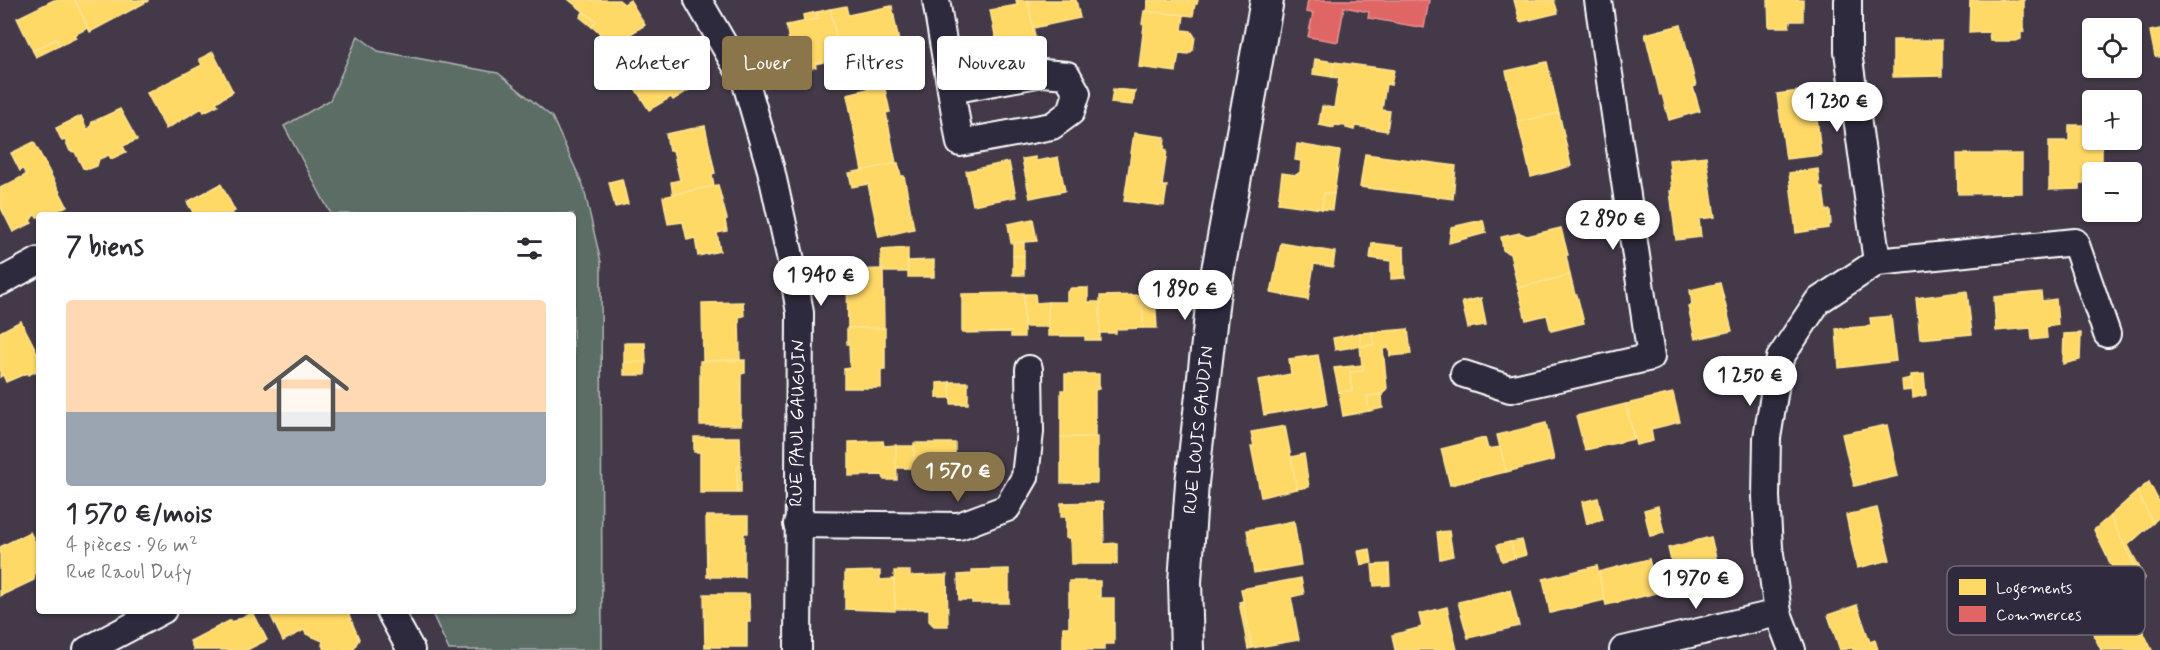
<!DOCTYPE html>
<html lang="fr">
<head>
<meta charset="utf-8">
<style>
	body { margin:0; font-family:Mynerve,sans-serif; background:#f2f2f3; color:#2b2b33; height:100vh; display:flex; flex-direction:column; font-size:22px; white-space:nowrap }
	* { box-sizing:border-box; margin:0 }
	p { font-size:20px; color:#7c7c81 }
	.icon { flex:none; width:33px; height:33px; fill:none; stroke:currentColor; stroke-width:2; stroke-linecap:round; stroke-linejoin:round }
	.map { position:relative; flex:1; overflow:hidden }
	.sheet { position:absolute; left:36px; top:212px; width:540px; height:402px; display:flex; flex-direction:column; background:#fff; border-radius:6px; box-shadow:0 2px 4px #0004 }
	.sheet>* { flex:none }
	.top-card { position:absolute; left:594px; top:36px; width:570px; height:54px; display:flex; gap:12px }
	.tools { position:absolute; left:2082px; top:18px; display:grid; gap:12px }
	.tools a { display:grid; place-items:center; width:60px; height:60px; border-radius:6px; background:#fff; box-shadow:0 2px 4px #0004; font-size:30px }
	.price { position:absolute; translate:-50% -51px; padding:0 14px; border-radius:21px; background:#fff; color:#222; font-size:20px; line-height:39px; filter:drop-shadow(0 2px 3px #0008) }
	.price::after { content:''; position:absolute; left:50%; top:36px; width:18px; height:14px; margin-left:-9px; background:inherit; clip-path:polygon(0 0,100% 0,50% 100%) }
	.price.current { background:#8a764a; color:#fff }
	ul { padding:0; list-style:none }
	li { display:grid; align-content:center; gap:12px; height:318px; padding:0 30px }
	li span { display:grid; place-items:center; height:186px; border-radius:6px; color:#555 }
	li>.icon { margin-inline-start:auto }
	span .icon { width:108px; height:108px; fill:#fffc; stroke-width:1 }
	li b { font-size:26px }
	h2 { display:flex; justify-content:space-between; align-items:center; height:72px; padding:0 30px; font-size:26px }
	.pill { padding:0 21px; border-radius:6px; background:#fff; box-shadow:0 2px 4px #0004; font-size:21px; line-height:54px }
	.pill.current { background:#8a764a; color:#fff }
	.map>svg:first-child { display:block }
</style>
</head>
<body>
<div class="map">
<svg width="2160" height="650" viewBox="0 0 2160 650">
	<rect width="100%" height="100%" fill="#433948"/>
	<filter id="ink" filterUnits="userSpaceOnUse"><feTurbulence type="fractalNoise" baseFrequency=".0167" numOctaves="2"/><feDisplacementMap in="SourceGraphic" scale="12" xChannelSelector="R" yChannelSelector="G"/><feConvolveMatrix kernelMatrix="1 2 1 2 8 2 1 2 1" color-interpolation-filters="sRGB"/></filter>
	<g filter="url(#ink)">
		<!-- green -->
		<path fill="#5c6d65" stroke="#aeb6b2" stroke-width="1.5" d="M358 36 378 51 498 73 552 117 583 185 601 262 602 650H449L431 611 573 610V214H331L284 126 330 100Z"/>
		<!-- homes -->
		<g fill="#ffd966" stroke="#ffe494" stroke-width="1.5">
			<path d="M54 0H75L88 28 74 35 76 38 59 46 56 39 33 51 17 18Z"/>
			<path d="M75 0H148V1L90 32Z"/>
			<path d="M569 0H619L624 4 630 0 645 25 613 45 609 40 605 42 598 31 592 27 596 21Z"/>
			<path d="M1016 0H1028L1035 37 997 45 990 10 1017 5Z"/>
			<path d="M1028 0H1076L1080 18 1033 28Z"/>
			<path d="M1148 0H1198L1197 4H1195L1193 16 1146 11Z"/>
			<path d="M1514 0H1554L1558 13 1520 22Z"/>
			<path d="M1768 0H1803V21H1790L1789 27H1769Z"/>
			<path d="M1970 0H2024V32H2021V39L2016 41H1990L1989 32 1969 33Z"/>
			<path d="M846 6 848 15 892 6 899 42 854 52 853 48 839 51 830 9Z"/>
			<path d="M830 9 841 58 815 64 816 67 799 71 795 67 792 57 786 25 818 19 817 12Z"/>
			<path d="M1144 11 1184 15 1182 30 1191 31 1195 37 1193 50 1188 54 1179 53 1176 72 1139 67 1144 25 1142 24Z"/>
			<path d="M583 12 596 21 592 27 580 17Z"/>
			<path d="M817 12 818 19 804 21 803 15Z"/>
			<path d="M1681 25 1696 86 1693 87 1700 111 1669 120 1662 94 1660 95 1645 34Z"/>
			<path d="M2160 29V57L2155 56 2150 31Z"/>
			<path d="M56 39 59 46 36 57 33 51Z"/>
			<path d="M1893 40H1942V76L1893 77Z"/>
			<path d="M644 41 654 55 649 58 640 44Z"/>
			<path d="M640 44 649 58 654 55 652 52 663 44 692 88 673 100 671 97 649 110 624 71 620 74 612 62Z"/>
			<path d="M213 52 233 92 216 102 218 105 204 112 202 108 166 129 147 93 202 65 199 59Z"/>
			<path d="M1315 59 1334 62 1332 77 1313 74Z"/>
			<path d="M1334 62 1394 70 1391 85 1386 84 1382 110 1390 111 1387 131 1355 126 1354 130 1346 128V126L1334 125V128L1319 125 1322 106 1334 108 1339 78 1332 77Z"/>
			<path d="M1547 62 1559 113 1518 122 1506 71Z"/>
			<rect x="2099" y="68" width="15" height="7"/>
			<path d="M884 85 890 112 886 113 896 163 862 171 847 94Z"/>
			<path d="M1113 89 1135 91 1133 105 1111 103Z"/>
			<path d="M1814 89 1821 155 1786 159 1777 94Z"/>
			<path d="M120 109 137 140 123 146 126 152 111 159 109 155 99 159 97 166 89 169 83 168 75 152 70 151 65 140 62 141 56 128 81 116 87 129 90 128 92 122Z"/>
			<path d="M1559 113 1571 166 1531 177 1518 122Z"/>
			<path d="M2069 125H2092V140H2102V172H2092V183H2080V189L2049 190V141H2069Z"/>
			<path d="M705 126 715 173 712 174 714 186 673 195 671 182 680 180 673 150 669 151 666 134Z"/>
			<path d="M1134 133 1165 137 1164 149 1167 150 1162 186H1167L1164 206 1124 201Z"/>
			<path d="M34 142 67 206 50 214H39V217H37L34 215 30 221 32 223 13 232 0 206V188L26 175 23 169 20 171 11 153Z"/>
			<path d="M1297 144 1340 151 1334 194 1324 193 1322 209 1278 203 1282 173 1296 175 1300 172 1301 161 1295 160Z"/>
			<path d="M1365 154 1456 166 1453 199 1360 187Z"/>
			<path d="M1957 154H2022V193L1958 194Z"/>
			<path d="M1706 156 1715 217 1699 219 1701 237 1676 240 1670 191H1672L1669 160Z"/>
			<path d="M1035 157 1036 161 1058 157 1065 191 1030 198 1022 159Z"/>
			<path d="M1009 162 1016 197 973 205 966 171Z"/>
			<path d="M898 163 901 176H904L914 229 879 237 868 184 852 187 849 173Z"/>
			<path d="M1818 169 1820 187 1823 188 1826 211 1830 210 1831 224 1828 225V228L1796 233 1789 173Z"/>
			<path d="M622 179 628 204 615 207 609 182Z"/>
			<path d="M221 184 235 211 232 212 233 214H194L187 202Z"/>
			<path d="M718 185 727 219 725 220 727 231 717 233 720 251 698 256 695 238 687 240 683 222 668 224 663 197Z"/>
			<path d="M1324 193 1334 194 1332 210 1322 209Z"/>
			<path d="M1033 219 1037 241 1011 243 1008 224Z"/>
			<path d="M1483 220 1486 233 1449 243 1451 227Z"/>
			<path d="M1561 228 1568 255H1566L1570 275 1518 288 1510 254 1503 250 1501 237 1520 233 1527 236Z"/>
			<path d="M1024 242V256H1013V243Z"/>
			<path d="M1281 243 1335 252 1333 267 1314 264 1308 300 1271 293Z"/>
			<path d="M1372 243 1404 247 1405 278 1391 279V261L1370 258Z"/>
			<path d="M908 248V272H883V269H881V250Z"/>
			<rect x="1013" y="256" width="11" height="19"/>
			<path d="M934 260V277H908V261Z"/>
			<path d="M883 269 884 328H848L847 283H843V270Z"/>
			<path d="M1570 275 1575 295H1577L1584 323 1551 331 1547 315 1526 320 1518 288Z"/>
			<path d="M1720 283 1732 331 1695 339 1688 306 1692 305 1690 290Z"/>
			<path d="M1071 288H1088V302H1100V340H1085V336H1048V302H1067V292Z"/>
			<path d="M1967 291 1972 334 1920 339 1916 298Z"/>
			<path d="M2041 292 2042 301 2056 299 2058 325 2046 327 2047 338 2032 340 2031 328 1996 331 1994 297Z"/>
			<path d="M1024 293V337H1011V332L962 333V294Z"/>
			<path d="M1024 294H1035L1036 303 1048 302V327H1024Z"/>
			<path d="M1142 295H1155L1157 328H1143Z"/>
			<path d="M1142 295 1143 328 1116 329V333H1100V296Z"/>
			<path d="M1481 298 1486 325 1468 328 1462 302Z"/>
			<path d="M743 302 744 316 739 317 740 360 703 361 702 303Z"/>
			<path d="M1891 316 1896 361 1839 368 1836 329 1871 326 1870 318Z"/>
			<path d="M21 321 39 356V370L28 375 27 373 6 382 3 375 0 377V332Z"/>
			<path d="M847 328H885V370H881V388H844V369L850 368 849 344H847Z"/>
			<path d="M1408 329 1411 354 1390 356 1389 348 1383 349 1387 388 1382 395 1367 396 1369 411 1343 416 1339 392 1352 390 1350 372 1362 371 1364 367 1362 366 1360 346 1374 345 1372 332Z"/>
			<path d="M1372 332 1374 345 1360 346V333Z"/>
			<path d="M1360 333V346L1335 350 1333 338Z"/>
			<path d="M2081 333 2080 360 2063 364 2064 334Z"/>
			<path d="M624 343H645L646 362H624Z"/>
			<path d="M1318 355 1327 404 1264 415 1258 380 1291 374 1289 359Z"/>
			<path d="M745 360V373L741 374V425H700V361Z"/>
			<path d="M624 362H646L645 375H624Z"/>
			<path d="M1362 365 1364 367 1362 371 1350 372 1352 390 1339 392 1334 368Z"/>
			<path d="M1065 374H1099V389L1095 390V437H1061V390H1065Z"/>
			<path d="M1924 374 1926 395 1913 398 1911 375Z"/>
			<path d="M1911 378 1912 390 1903 391 1902 380Z"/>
			<path d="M950 382 951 398H937V383Z"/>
			<path d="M950 382H968V404H951Z"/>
			<path d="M1673 393 1680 422 1651 429 1653 441 1636 445 1626 404Z"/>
			<path d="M1382 395 1383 408 1369 411 1367 396Z"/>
			<path d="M1626 404 1634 439 1585 450 1576 416Z"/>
			<path d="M1546 423 1554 460 1506 472 1497 435Z"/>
			<path d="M1887 425 1898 476 1854 486 1842 434Z"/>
			<path d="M1285 426 1297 489 1261 497 1251 446H1254L1251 432Z"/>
			<path d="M694 437H740L741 466 737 467V493H700V452H694Z"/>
			<rect x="1061" y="437" width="36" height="46"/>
			<path d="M1485 438 1488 449 1500 447 1506 472 1450 485 1441 449Z"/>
			<path d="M883 441 884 446 896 445 897 480H884L883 475 849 476V442Z"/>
			<rect x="914" y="443" width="41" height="36"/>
			<rect x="896" y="446" width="18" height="22"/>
			<path d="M1304 454 1309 487 1297 489 1291 457Z"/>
			<path d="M741 466V493H737V467Z"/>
			<path d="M2149 482 2160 504V516L2153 523 2137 492Z"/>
			<path d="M2137 492 2153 523 2128 545 2145 578 2142 581 2110 516Z"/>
			<path d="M1598 498 1603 520 1587 524 1582 502Z"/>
			<path d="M1103 502 1104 544 1117 543V564H1071L1070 538H1066V517H1061V503Z"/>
			<path d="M1658 506 1664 533 1650 536 1644 510Z"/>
			<path d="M1877 508 1890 560 1857 568 1846 515Z"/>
			<path d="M706 516H748V533H744V577H707Z"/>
			<path d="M2110 516 2142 581 2124 592 2094 530Z"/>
			<path d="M1294 521 1301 565 1254 573 1247 530Z"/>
			<path d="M1449 531 1453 556 1440 559 1437 532Z"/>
			<path d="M30 532 39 549V571L35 573 34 580 0 596V547Z"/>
			<path d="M1711 537 1720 575 1678 589 1668 548Z"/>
			<path d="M1522 540 1526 555 1515 558 1510 542Z"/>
			<path d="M1510 542 1515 558 1502 561 1497 545Z"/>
			<path d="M1370 549 1372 563 1361 565 1358 551Z"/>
			<path d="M1649 559 1657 593 1606 605 1598 572Z"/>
			<path d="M1389 564 1390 585 1374 586 1372 565Z"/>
			<path d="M1597 566 1605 600 1550 613 1543 579Z"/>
			<path d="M1009 569V603H972V600H959L958 575 972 574V570Z"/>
			<path d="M880 571V580L894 579 895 611 845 609V572Z"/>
			<path d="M894 571H910V576L947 575 948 626H934L929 621V609H895Z"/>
			<path d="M1301 578 1304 594 1291 597 1299 640 1252 648 1241 589Z"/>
			<path d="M1069 581H1100V598H1114V644H1104V650H1063V627H1069Z"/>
			<path d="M2121 584 2124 592 2152 650H2101L2092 631 2103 626 2090 599Z"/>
			<path d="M1510 590 1519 626 1468 638 1458 602Z"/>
			<path d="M704 594H749L750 622H747V647H705Z"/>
			<path d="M1243 601 1252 648 1248 649 1239 602Z"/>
			<path d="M1857 605 1870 642 1875 640 1878 650H1853V648L1840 650 1828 615Z"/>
			<path d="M1447 607 1457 650H1395L1392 635 1422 627 1419 614Z"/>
			<path d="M268 610H347L359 639 353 650H324L322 645 323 641 306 634 304 630 283 641Z"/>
			<path d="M253 612 267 640 247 650H194L190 641 231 620 232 622Z"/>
		</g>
		<!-- shops -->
		<path fill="#e06666" stroke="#e99494" stroke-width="1.5" d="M1308 0H1429L1424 28 1368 18 1369 12 1344 7 1338 42 1308 37 1313 13 1306 12Z"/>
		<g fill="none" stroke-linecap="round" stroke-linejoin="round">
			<!-- minor casing -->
			<g stroke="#fff" stroke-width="30">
				<g id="minor">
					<path d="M698 0 746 83 771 170 792 265 800 313 798 650"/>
					<path d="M936 0 960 143 1052 126 1071 112 1077 93 1067 75 1043 73 951 90"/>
					<path d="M1848 0V52L1877 262"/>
					<path d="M0 282 39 261"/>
					<path d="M1464 374 1510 389 1651 357 1598 0"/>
					<path d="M797 524 959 526 1007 508 1025 477 1030 432 1029 369"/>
					<path d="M389 610 411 650"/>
					<path d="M87 650 163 610"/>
					<path d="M1623 650 1778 613"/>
					<path d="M1792 650 1778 613 1769 547 1766 497 1767 438 1780 358 1818 301 1877 262 2075 242 2107 334"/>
				</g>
			</g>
			<!-- tertiary casing -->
			<g stroke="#fff" stroke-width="36">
				<path id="tertiary" d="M1187 650 1185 582 1192 483 1213 298 1267 0"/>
			</g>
			<!-- minor -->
			<use href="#minor" stroke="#2f2a3d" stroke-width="26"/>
			<!-- tertiary -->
			<use href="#tertiary" stroke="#2f2a3d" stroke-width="32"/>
		</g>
	</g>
	<g text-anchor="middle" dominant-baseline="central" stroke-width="6" stroke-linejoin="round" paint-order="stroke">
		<!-- street labels -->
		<g font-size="18" fill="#fff" stroke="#2f2a3d">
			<text transform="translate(798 423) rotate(-89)">RUE PAUL GAUGUIN</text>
			<text transform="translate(1199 430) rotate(-84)">RUE LOUIS GAUDIN</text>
		</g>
	</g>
	<!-- legend -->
	<rect x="1947" y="566" width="198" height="69" rx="9" fill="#2f2a3d" stroke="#6d6a77" stroke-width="1.5"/>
	<rect x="1959" y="579" width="27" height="16" fill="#ffd966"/>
	<rect x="1959" y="606" width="27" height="16" fill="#e06666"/>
	<g font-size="16" fill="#fff">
		<text x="1996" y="593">Logements</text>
		<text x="1996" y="620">Commerces</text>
	</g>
</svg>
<div class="tools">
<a><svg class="icon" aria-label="locate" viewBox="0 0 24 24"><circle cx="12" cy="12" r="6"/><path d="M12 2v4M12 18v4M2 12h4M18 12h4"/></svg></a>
<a>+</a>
<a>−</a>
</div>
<b class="price" style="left:1837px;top:133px">1 230 €</b>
<b class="price" style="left:1613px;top:251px">2 890 €</b>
<b class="price" style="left:821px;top:307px">1 940 €</b>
<b class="price" style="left:1185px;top:321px">1 890 €</b>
<b class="price" style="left:1750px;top:407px">1 250 €</b>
<b class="price current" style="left:958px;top:503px">1 570 €</b>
<b class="price" style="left:1696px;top:610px">1 970 €</b>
<div class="top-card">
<a class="pill">Acheter</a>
<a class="pill current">Louer</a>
<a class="pill">Filtres</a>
<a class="pill">Nouveau</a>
</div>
<section class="sheet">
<h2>7 biens<svg class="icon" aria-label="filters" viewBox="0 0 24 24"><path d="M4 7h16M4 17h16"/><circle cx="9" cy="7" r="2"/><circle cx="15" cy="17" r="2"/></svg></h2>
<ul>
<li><span style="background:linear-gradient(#ffd9b3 60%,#9aa5b1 0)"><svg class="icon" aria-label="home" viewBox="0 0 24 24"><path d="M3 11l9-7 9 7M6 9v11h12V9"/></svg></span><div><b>1 570 €/mois</b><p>4 pièces · 96 m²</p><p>Rue Raoul Dufy</p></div></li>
</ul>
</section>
</div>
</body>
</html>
